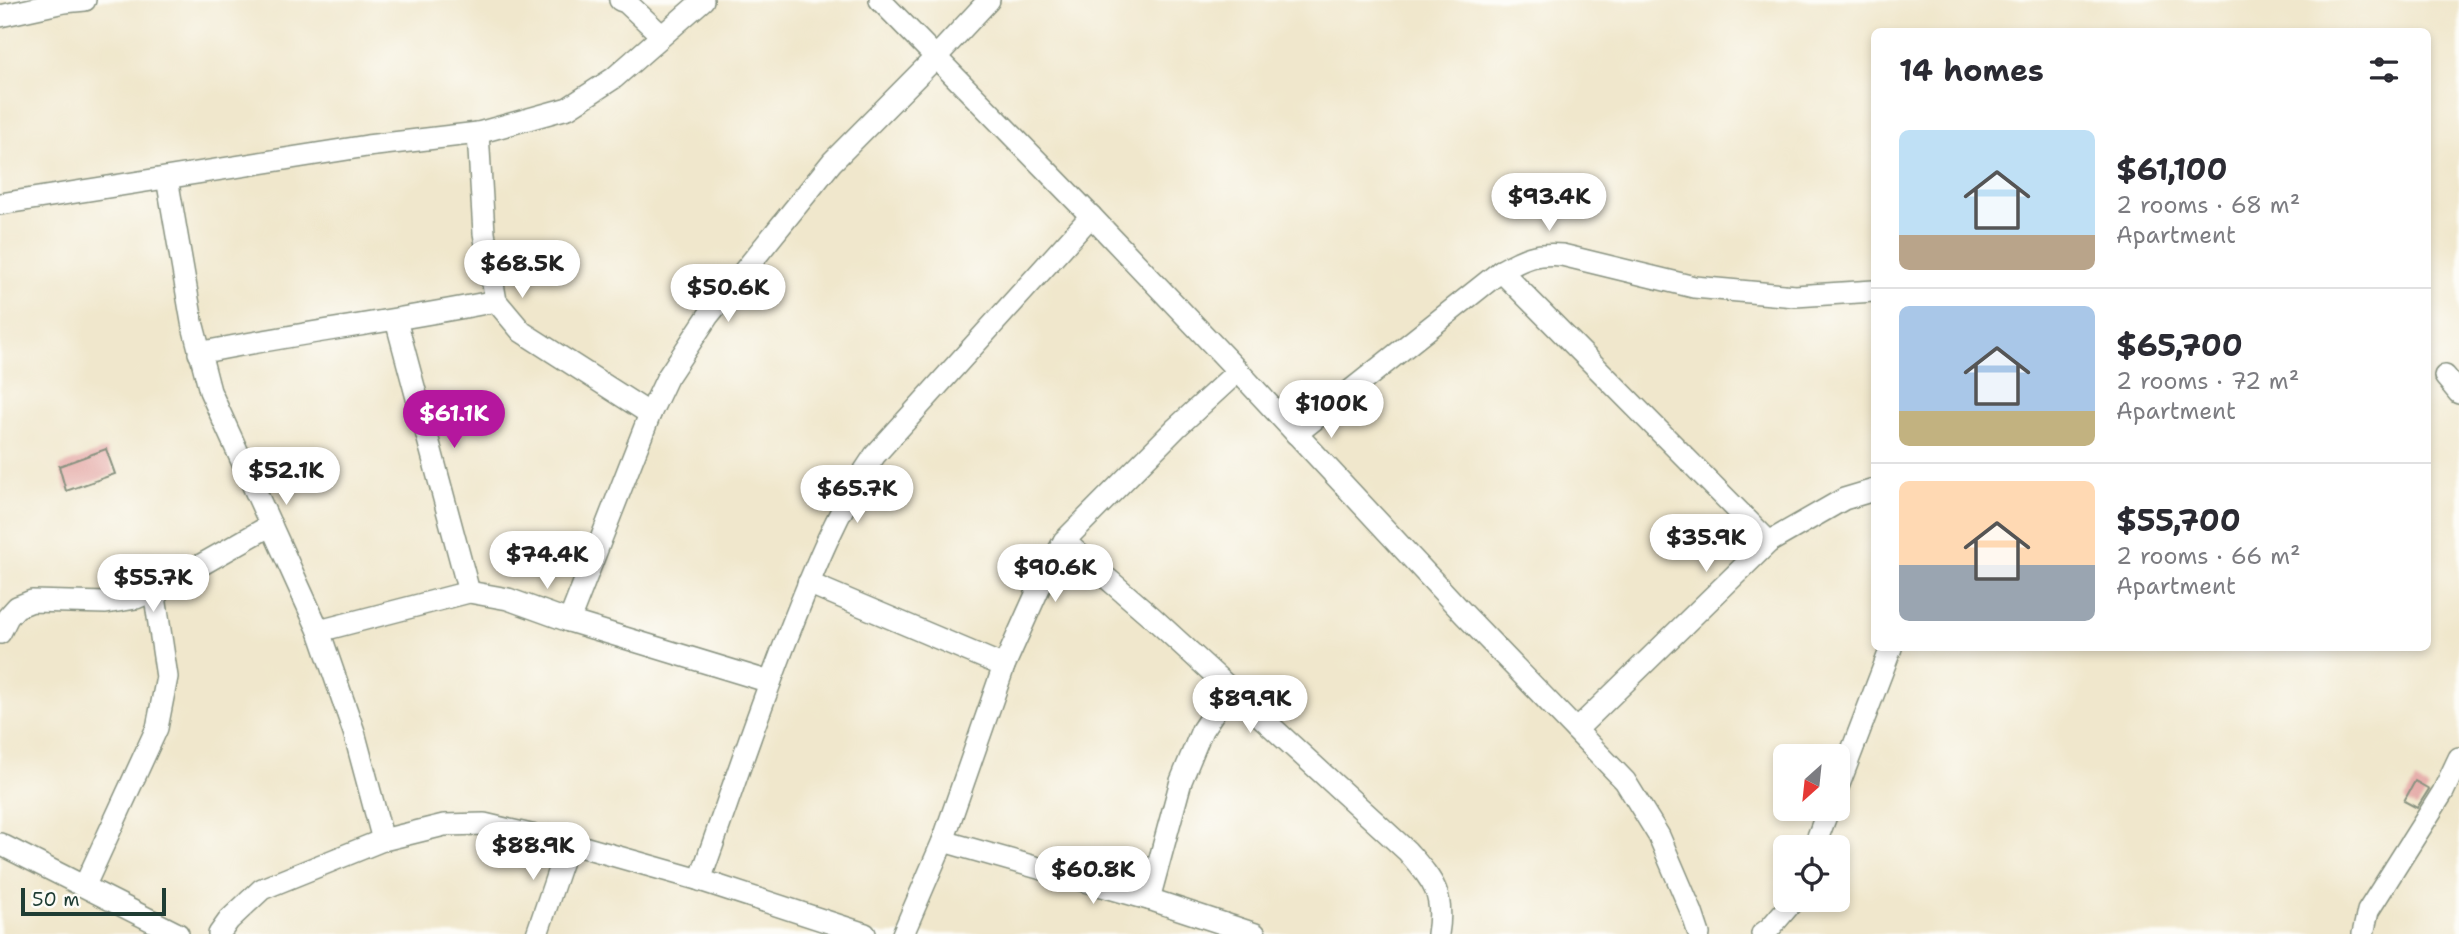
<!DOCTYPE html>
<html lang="en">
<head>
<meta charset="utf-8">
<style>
	body { margin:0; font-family:"Shantell Sans",sans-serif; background:#f2f2f3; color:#2b2b33; height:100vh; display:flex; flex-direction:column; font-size:26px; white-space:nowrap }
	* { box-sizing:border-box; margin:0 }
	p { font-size:23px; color:#7c7c81 }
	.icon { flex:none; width:38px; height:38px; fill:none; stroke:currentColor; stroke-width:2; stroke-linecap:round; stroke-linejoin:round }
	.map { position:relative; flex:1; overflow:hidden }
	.sheet { position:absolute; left:1871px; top:28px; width:560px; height:623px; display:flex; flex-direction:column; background:#fff; border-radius:10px; box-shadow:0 4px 10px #0003 }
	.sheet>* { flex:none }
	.needle { width:46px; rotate:207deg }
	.controls { position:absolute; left:1773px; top:744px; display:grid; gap:14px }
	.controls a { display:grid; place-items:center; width:77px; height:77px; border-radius:10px; background:#fff; box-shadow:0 4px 10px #0003; font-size:35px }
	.scale { position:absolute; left:21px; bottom:18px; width:145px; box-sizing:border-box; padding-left:7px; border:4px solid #1f3d34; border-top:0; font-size:19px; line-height:24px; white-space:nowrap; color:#1f3d34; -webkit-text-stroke:5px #fdfcf7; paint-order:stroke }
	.price { position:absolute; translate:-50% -60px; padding:0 16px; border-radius:24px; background:#fff; color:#222; font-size:23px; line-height:46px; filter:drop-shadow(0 2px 4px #0008) }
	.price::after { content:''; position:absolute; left:50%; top:42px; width:21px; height:16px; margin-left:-10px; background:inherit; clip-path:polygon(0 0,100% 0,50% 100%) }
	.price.active { background:#b5179e; color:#fff }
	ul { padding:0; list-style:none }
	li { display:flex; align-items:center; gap:21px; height:175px; padding:0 28px }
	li+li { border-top:2px solid #e1e1e2 }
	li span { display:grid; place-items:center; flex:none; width:196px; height:140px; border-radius:10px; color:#555 }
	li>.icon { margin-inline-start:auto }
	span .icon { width:84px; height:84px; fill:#fffc; stroke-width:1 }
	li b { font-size:30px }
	h2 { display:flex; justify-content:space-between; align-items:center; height:84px; padding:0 28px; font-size:30px }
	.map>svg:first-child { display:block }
</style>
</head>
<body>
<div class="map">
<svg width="2459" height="934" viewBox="0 0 2459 934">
	<rect width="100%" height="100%" fill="#fdfcf7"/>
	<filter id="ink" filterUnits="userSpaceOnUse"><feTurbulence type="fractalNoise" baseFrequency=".0143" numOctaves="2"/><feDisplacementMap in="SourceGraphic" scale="14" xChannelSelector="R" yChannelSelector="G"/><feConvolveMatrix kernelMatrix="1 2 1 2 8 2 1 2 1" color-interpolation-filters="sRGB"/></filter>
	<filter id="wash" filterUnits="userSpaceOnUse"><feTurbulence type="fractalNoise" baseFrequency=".00686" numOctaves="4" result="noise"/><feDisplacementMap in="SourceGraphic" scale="28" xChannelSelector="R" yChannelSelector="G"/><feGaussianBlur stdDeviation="1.57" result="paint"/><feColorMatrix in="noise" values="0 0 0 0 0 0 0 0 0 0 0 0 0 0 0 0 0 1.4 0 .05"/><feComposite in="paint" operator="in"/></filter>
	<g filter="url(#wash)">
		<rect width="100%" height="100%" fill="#f0e7cc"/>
		<g id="blocks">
			<!-- building -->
			<g fill="#e5aba8">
				<path d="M106 449 115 474 66 491 59 466Z"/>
				<path d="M2415 781 2429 789 2417 808 2404 801Z"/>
			</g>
		</g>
	</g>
	<g filter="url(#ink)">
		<use href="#blocks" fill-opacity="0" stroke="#889280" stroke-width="2"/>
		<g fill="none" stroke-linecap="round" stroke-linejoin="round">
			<!-- street casing -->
			<g stroke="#889280" stroke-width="24">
				<g id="street">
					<path d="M620 0 626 2 661 35"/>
					<path d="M880 0 1091 216 1238 371 1463 613 1625 781 1659 836 1692 913 1699 934"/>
					<path d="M0 16 64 2 85 0"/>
					<path d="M478 133 484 233 496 301 522 332 650 414"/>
					<path d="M167 178 192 322 210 391 319 631 354 732 383 840"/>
					<path d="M0 204 367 146 478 133 568 108 614 78 703 0"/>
					<path d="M1501 271 1769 542"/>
					<path d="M396 320 469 592"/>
					<path d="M199 353C297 333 397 321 496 301"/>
					<path d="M2445 376 2459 393"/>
					<path d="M1296 434 1501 271C1524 258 1535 253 1562 255L1694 287 1795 296 1874 291"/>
					<path d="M1064 541 1153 618 1407 851C1432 880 1445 892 1438 934"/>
					<path d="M808 583 1004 666"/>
					<path d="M569 621 650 414 667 378 708 316 832 162 935 58 989 0"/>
					<path d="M319 631 469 592 508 599 569 621 770 682"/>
					<path d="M0 633 8 617 17 607 32 601 106 603 136 598 164 586 271 525"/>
					<path d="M1576 730 1769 542 1844 499 1874 490"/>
					<path d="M1838 787 1891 648"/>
					<path d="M943 841 1155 901 1255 934"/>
					<path d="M0 844 178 934"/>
					<path d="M1814 847 1829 808"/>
					<path d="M700 880C729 799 756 718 787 638 812 574 836 511 875 455L1091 216"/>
					<path d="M85 885 157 728 167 677 154 590"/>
					<path d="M1149 899 1181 781 1202 730 1230 688"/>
					<path d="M219 934 229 920 262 889 383 840 444 825 484 824 587 848 700 880 865 934"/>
					<path d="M537 934 568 843"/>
					<path d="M903 934 943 841 1004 666 1043 579 1064 541 1176 428 1238 371"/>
					<path d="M1762 934 1770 928 1794 900"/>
					<path d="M2363 934 2368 911 2443 792 2459 758"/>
				</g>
			</g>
			<!-- street -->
			<use href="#street" stroke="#fff" stroke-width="21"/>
		</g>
	</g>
</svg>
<div class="controls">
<a><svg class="needle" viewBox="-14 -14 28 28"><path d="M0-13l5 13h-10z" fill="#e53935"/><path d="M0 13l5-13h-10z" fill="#7c7c81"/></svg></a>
<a><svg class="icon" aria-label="locate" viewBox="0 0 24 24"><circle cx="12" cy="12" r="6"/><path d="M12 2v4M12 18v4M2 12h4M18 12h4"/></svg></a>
</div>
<div class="scale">50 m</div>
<b class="price" style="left:1549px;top:233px">$93.4K</b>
<b class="price" style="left:522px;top:300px">$68.5K</b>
<b class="price" style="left:728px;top:324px">$50.6K</b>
<b class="price" style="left:1331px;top:440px">$100K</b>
<b class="price active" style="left:454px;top:450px">$61.1K</b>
<b class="price" style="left:286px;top:507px">$52.1K</b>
<b class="price" style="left:857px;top:525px">$65.7K</b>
<b class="price" style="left:1706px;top:574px">$35.9K</b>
<b class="price" style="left:547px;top:591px">$74.4K</b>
<b class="price" style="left:1055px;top:604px">$90.6K</b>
<b class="price" style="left:153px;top:614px">$55.7K</b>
<b class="price" style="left:1250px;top:735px">$89.9K</b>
<b class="price" style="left:533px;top:882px">$88.9K</b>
<b class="price" style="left:1093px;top:906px">$60.8K</b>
<section class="sheet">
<h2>14 homes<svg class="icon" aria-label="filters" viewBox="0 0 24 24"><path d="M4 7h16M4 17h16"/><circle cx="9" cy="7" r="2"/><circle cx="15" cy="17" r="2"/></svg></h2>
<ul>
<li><span style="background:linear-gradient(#bfe0f5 75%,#b9a48a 0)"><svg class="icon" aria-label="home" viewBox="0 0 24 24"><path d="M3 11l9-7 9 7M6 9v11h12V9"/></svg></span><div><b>$61,100</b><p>2 rooms · 68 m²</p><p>Apartment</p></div></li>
<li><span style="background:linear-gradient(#a9c7e8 75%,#c2b280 0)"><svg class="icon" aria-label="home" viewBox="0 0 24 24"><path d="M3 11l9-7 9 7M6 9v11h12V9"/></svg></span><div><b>$65,700</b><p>2 rooms · 72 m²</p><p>Apartment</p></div></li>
<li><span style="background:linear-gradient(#ffd9b3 60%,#9aa5b1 0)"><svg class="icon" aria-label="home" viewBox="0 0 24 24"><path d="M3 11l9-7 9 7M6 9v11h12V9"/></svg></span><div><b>$55,700</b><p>2 rooms · 66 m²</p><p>Apartment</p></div></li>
</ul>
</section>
</div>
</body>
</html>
